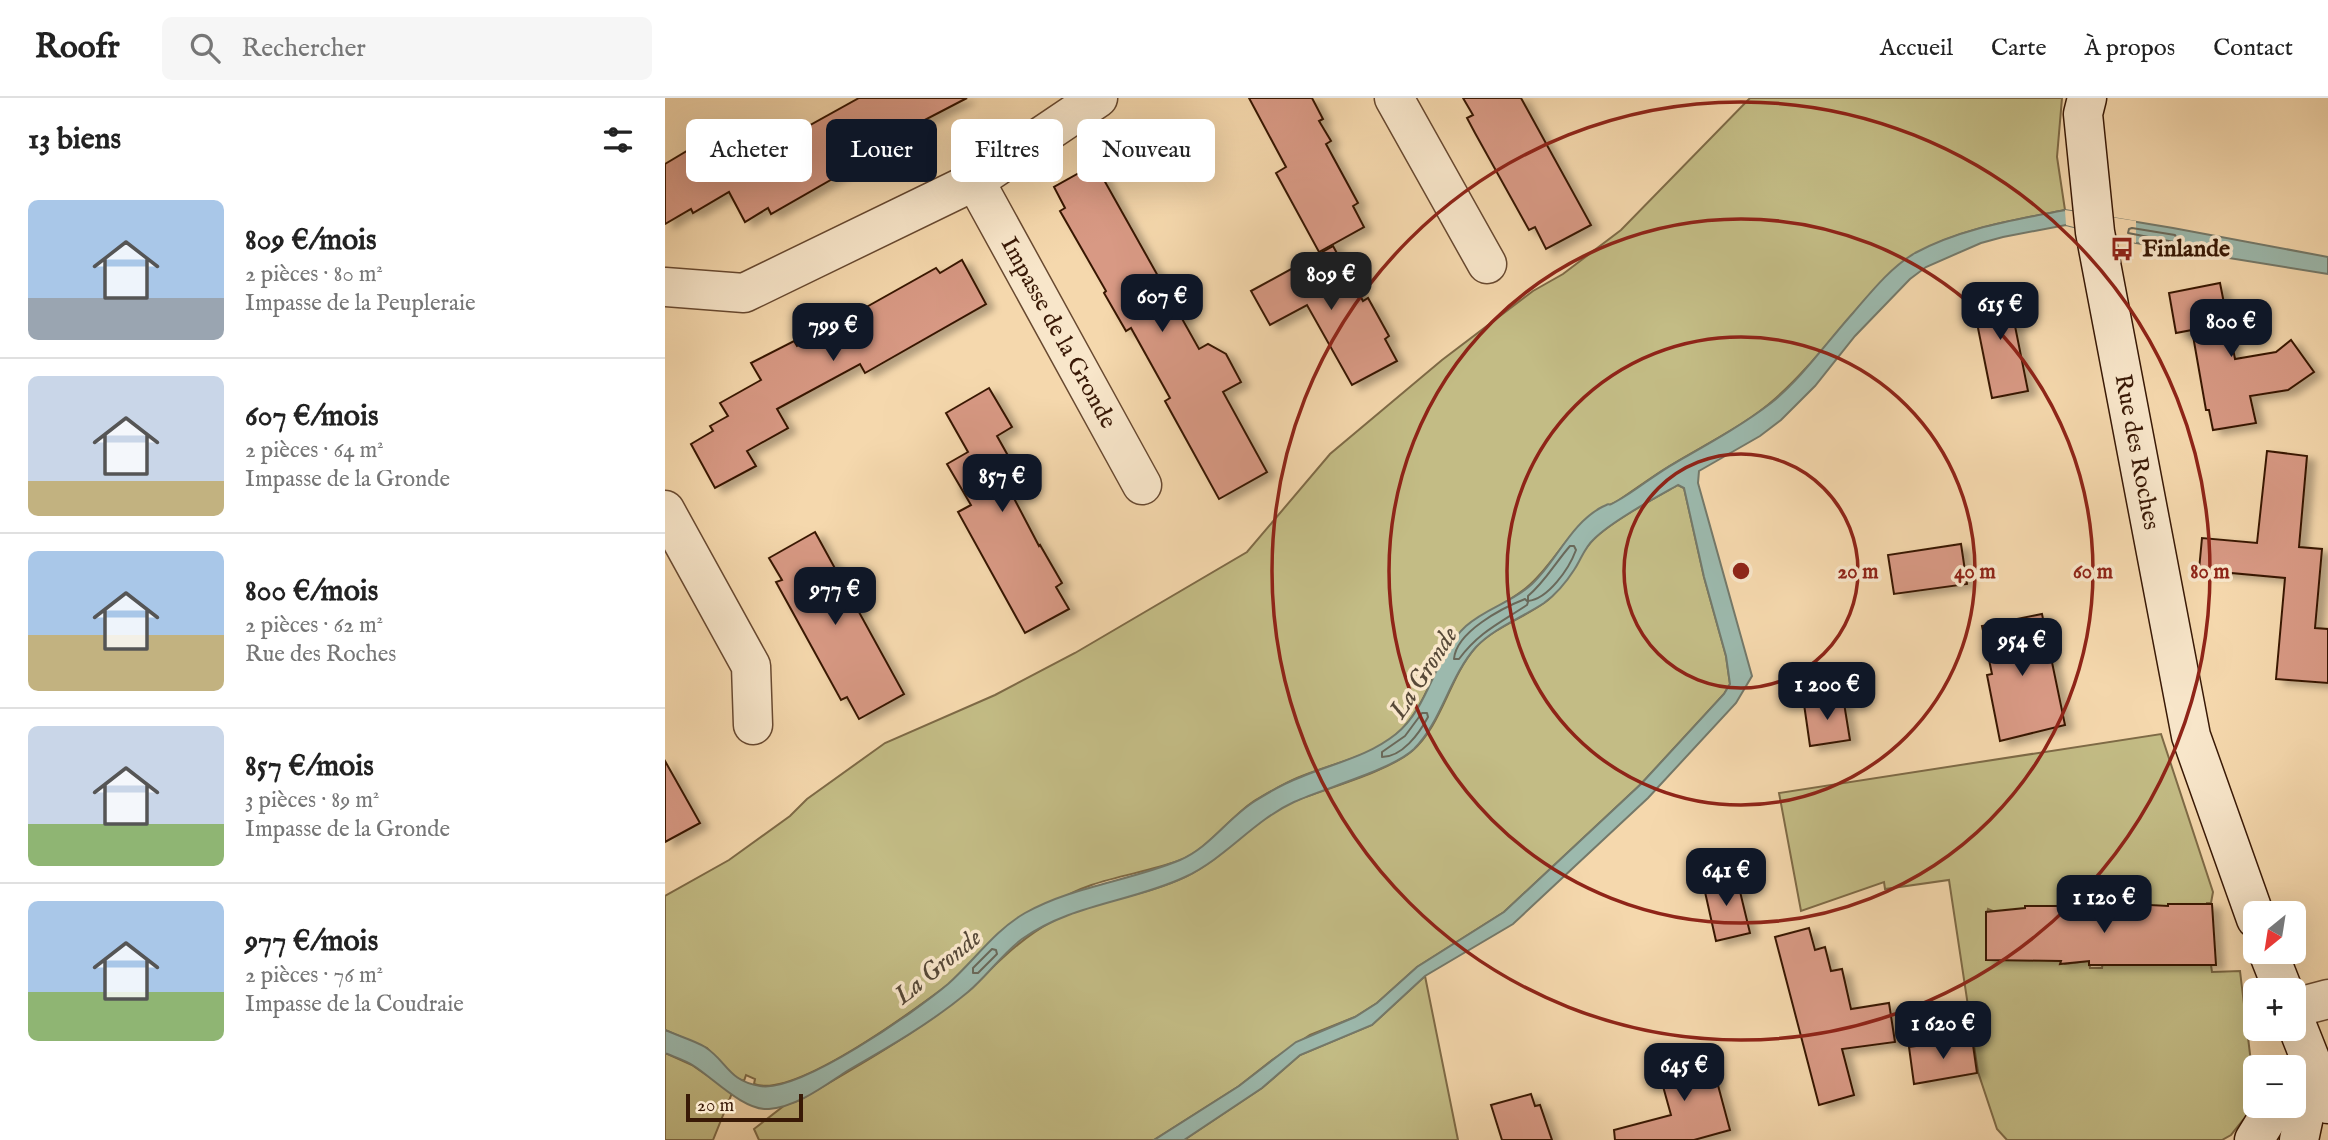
<!DOCTYPE html>
<html lang="fr">
<head>
<meta charset="utf-8">
<style>
	body { margin:0; font-family:"IM FELL English",serif; background:#f6f6f6; color:#222; height:100vh; display:flex; flex-direction:column; font-size:26px; white-space:nowrap }
	* { box-sizing:border-box; margin:0 }
	p { font-size:23px; color:#767676 }
	.icon { flex:none; width:38px; height:38px; fill:none; stroke:currentColor; stroke-width:2; stroke-linecap:round; stroke-linejoin:round }
	.map { position:relative; flex:1; overflow:hidden }
	.details { display:flex; flex-direction:column; background:#fff; width:665px }
	.details>* { flex:none }
	.guide { position:absolute; left:21px; top:21px; width:665px; height:63px; display:flex; gap:14px }
	.needle { width:46px; rotate:210deg }
	.tools { position:absolute; left:1578px; top:803px; display:grid; gap:14px }
	.tools a { display:grid; place-items:center; width:63px; height:63px; border-radius:10px; background:#fff; box-shadow:0 7px 28px #0002; font-size:35px }
	.scale { position:absolute; left:21px; bottom:18px; width:117px; box-sizing:border-box; padding-left:7px; border:4px solid #391906; border-top:0; font-size:19px; line-height:24px; white-space:nowrap; color:#391906; -webkit-text-stroke:5px #f8e6ca; paint-order:stroke }
	.price { position:absolute; translate:-50% -60px; padding:0 16px; border-radius:14px; background:#111827; color:#fff; font-size:23px; line-height:46px; filter:drop-shadow(0 2px 4px #0008) }
	.price::after { content:''; position:absolute; left:50%; top:42px; width:21px; height:16px; margin-left:-10px; background:inherit; clip-path:polygon(0 0,100% 0,50% 100%) }
	.price.current { background:#222; color:#fff }
	ul { padding:0; list-style:none }
	li { display:flex; align-items:center; gap:21px; height:175px; padding:0 28px }
	li+li { border-top:2px solid #e0e0e0 }
	li span { display:grid; place-items:center; flex:none; width:196px; height:140px; border-radius:10px; color:#555 }
	li>.icon { margin-inline-start:auto }
	span .icon { width:84px; height:84px; fill:#fffc; stroke-width:1 }
	li b { font-size:30px }
	h2 { display:flex; justify-content:space-between; align-items:center; height:84px; padding:0 28px; font-size:30px }
	.chip { padding:0 24px; border-radius:10px; background:#fff; box-shadow:0 7px 28px #0002; font-size:24px; line-height:63px }
	.chip.current { background:#111827; color:#fff }
	header { display:flex; align-items:center; gap:42px; box-sizing:border-box; height:98px; padding:0 35px; background:#fff; border-bottom:2px solid #e0e0e0 }
	header strong { font-size:33px }
	nav { display:flex; gap:38px; margin-inline-start:auto; font-size:24px }
	.search { width:490px; height:63px; background:#f6f6f6; display:flex; align-items:center; gap:18px; box-sizing:border-box; padding:0 24px; border-radius:10px; color:#767676; font-size:26px }
	main { display:flex; flex:1; min-height:0 }
	.map>svg:first-child { display:block }
</style>
</head>
<body>
<header>
<strong>Roofr</strong>
<div class="search"><svg class="icon" aria-label="search" viewBox="0 0 24 24"><circle cx="10" cy="10" r="6"/><path d="M15 15l6 6"/></svg>Rechercher</div>
<nav><a>Accueil</a><a>Carte</a><a>À propos</a><a>Contact</a></nav>
</header>
<main>
<section class="details">
<h2>13 biens<svg class="icon" aria-label="filters" viewBox="0 0 24 24"><path d="M4 7h16M4 17h16"/><circle cx="9" cy="7" r="2"/><circle cx="15" cy="17" r="2"/></svg></h2>
<ul>
<li><span style="background:linear-gradient(#a9c7e8 70%,#9aa5b1 0)"><svg class="icon" aria-label="home" viewBox="0 0 24 24"><path d="M3 11l9-7 9 7M6 9v11h12V9"/></svg></span><div><b>809 €/mois</b><p>2 pièces · 80 m²</p><p>Impasse de la Peupleraie</p></div></li>
<li><span style="background:linear-gradient(#c9d6e8 75%,#c2b280 0)"><svg class="icon" aria-label="home" viewBox="0 0 24 24"><path d="M3 11l9-7 9 7M6 9v11h12V9"/></svg></span><div><b>607 €/mois</b><p>2 pièces · 64 m²</p><p>Impasse de la Gronde</p></div></li>
<li><span style="background:linear-gradient(#a9c7e8 60%,#c2b280 0)"><svg class="icon" aria-label="home" viewBox="0 0 24 24"><path d="M3 11l9-7 9 7M6 9v11h12V9"/></svg></span><div><b>800 €/mois</b><p>2 pièces · 62 m²</p><p>Rue des Roches</p></div></li>
<li><span style="background:linear-gradient(#c9d6e8 70%,#8fb573 0)"><svg class="icon" aria-label="home" viewBox="0 0 24 24"><path d="M3 11l9-7 9 7M6 9v11h12V9"/></svg></span><div><b>857 €/mois</b><p>3 pièces · 89 m²</p><p>Impasse de la Gronde</p></div></li>
<li><span style="background:linear-gradient(#a9c7e8 65%,#8fb573 0)"><svg class="icon" aria-label="home" viewBox="0 0 24 24"><path d="M3 11l9-7 9 7M6 9v11h12V9"/></svg></span><div><b>977 €/mois</b><p>2 pièces · 76 m²</p><p>Impasse de la Coudraie</p></div></li>
</ul>
</section>
<div class="map">
<svg width="1663" height="1042" viewBox="0 0 1663 1042">
	<defs>
		<filter id="shadow"><feDropShadow dx="8" dy="4.5" stdDeviation="3.5" flood-color="#0004"/></filter>
	</defs>
	<rect width="100%" height="100%" fill="#f5d8ad"/>
	<filter id="stains"><feTurbulence type="fractalNoise" baseFrequency=".00286" numOctaves="4"/><feColorMatrix values="0 0 0 0 .2 0 0 0 0 .09 0 0 0 0 .02 0 0 0 .5 -.17"/></filter>
	<radialGradient id="worn" r=".72"><stop offset=".6" stop-color="#630" stop-opacity="0"/><stop offset="1" stop-color="#630" stop-opacity=".3"/></radialGradient>
	<!-- green -->
	<g fill="#c3bc85" stroke="#7e6a46" stroke-width="2">
		<path d="M1085 0H1397L1392 59 1400 112C1350 122 1297 130 1252 155 1235 164 1223 178 1209 192 1176 227 1147 268 1111 300 1081 327 1043 345 1008 366 989 377 972 390 954 402 944 408 935 410 926 417 900 438 886 470 861 490 843 505 802 524 789 542 768 570 761 608 735 633 707 660 666 665 632 680 618 686 603 695 589 703 562 721 543 752 513 763 475 777 422 781 390 805 341 841 143 1007 89 986L90 981 81 977 79 983 71 980 60 971 42 950 0 932V798L64 762 125 718 142 701 220 645 330 597 410 555 582 454 665 356 777 262 868 193 898 176 956 132Z"/>
		<path d="M1013 387 1019 390 1039 479 1061 558 1065 586 1059 596 976 686 839 814 752 869 712 905 690 919 645 937 607 962 574 988 489 1042H94L89 1031 120 1007 135 1002C184 973 234 945 280 911 318 883 345 846 386 824 429 802 479 799 522 778 562 758 589 721 630 703 662 690 722 674 747 653 777 627 784 580 810 550 828 530 858 520 879 505 900 490 910 462 926 444 943 425 990 400 1013 387Z"/>
		<path d="M1496 636 1548 794 1546 805H1542V809L1504 806 1503 810 1468 806 1434 810V804H1429L1428 812 1396 808 1330 814 1323 811 1321 819 1323 861 1328 862 1330 859 1394 862 1400 866 1424 863 1425 870H1437L1438 863 1468 867 1543 863V867H1546L1547 874 1575 873 1591 1006 1566 1037 1557 1042H1342L1332 1031 1313 974 1284 782 1220 791 1219 784 1136 813 1114 695Z"/>
		<path d="M760 878 793 1042H519L597 990 635 957 707 927Z"/>
		<path d="M0 955 27 967 67 995 48 1042H0Z"/>
	</g>
	<!-- water -->
	<path fill="#9cb9ad" stroke="#74796a" stroke-width="2" d="M1400 112 1508 130 1663 159V176L1471 145 1401 127 1338 139 1316 145 1261 169 1245 181 1190 238 1150 288 1116 322 1095 338 1034 373 1033 385 1087 578 1071 605 983 700 848 826 760 878 707 927 635 957 597 990 519 1042H489L574 988 631 944 690 919 712 905 752 869 839 814 976 686 1059 596 1065 586 1061 558 1039 479 1019 390 1013 387C990 400 947 423 929 441 919 450 916 462 909 472 902 483 890 497 879 505 858 519 829 530 811 549 784 579 777 623 749 651 727 672 659 690 629 704 588 723 561 760 520 779 467 804 406 806 357 841 337 856 322 878 303 894 266 925 224 949 182 973 159 988 132 1009 104 1011 79 1013 48 980 29 968 20 962 9 959 0 955V932C13 938 28 942 40 949 62 963 63 983 95 988 135 995 251 913 283 886 309 863 329 833 360 815 408 788 465 783 515 762 544 750 563 720 590 703 604 694 620 685 636 679 669 665 702 659 731 636 765 609 769 557 801 528 821 510 848 504 867 486 892 463 905 426 937 409 951 402 938 411 952 403 972 392 990 376 1010 365 1043 346 1076 328 1106 305 1137 280 1161 245 1188 215 1206 194 1226 169 1250 155 1296 130 1350 122 1400 112Z"/>
	<!-- pier -->
	<path fill="#f5d8ad" d="M1400 112 1471 123V145L1401 127Z"/>
	<g fill="none" stroke-linecap="round" stroke-linejoin="round">
		<!-- shore -->
		<g stroke="#6a695a" stroke-width="2">
			<path d="M1467 130 1510 137 1512 142 1509 144 1463 135 1464 131Z"/>
			<path d="M909 448 911 452C904 471 883 501 863 503V498C880 484 890 465 905 448Z"/>
			<path d="M860 501 863 504 862 507C835 525 814 534 794 561H789C791 534 837 510 860 501Z"/>
			<path d="M757 615H762L763 619C754 636 737 659 717 659V654L740 638Z"/>
			<path d="M327 851 331 852 332 856 313 875H308V870Z"/>
		</g>
	</g>
	<!-- building -->
	<g fill="#d89984" stroke="#391906" stroke-width="2" filter="url(#shadow)">
		<path d="M194 0H302L221 42 225 48 106 116 103 110 80 124 64 94 28 115 26 111 0 126V66L37 44 55 77Z"/>
		<path d="M584 0H647L658 21 654 23 666 43 661 46 693 105 688 108 699 129 654 154 611 75 621 69Z"/>
		<path d="M798 0H856L926 127 881 151 870 129 864 132 810 35 802 20 808 17Z"/>
		<path d="M430 66 534 251 543 246 561 256 576 284 558 294 602 374 554 401 500 303 505 300 466 230 461 233 439 195 441 193 395 113 400 110 389 89Z"/>
		<path d="M668 148 698 203 703 200 724 238 720 241 732 263 687 287 642 207 605 227 586 193Z"/>
		<path d="M297 162 321 206 200 275 195 266 112 311 123 330 82 353 91 368 50 390 26 346 48 333 45 328 63 318 55 305 96 282 86 265 129 243 132 248 271 170 275 175Z"/>
		<path d="M1555 185 1570 261 1611 254 1626 242 1649 274 1623 292 1585 298 1591 325 1548 332 1544 312H1541L1527 232 1511 235 1504 195Z"/>
		<path d="M1342 188 1363 293 1327 300 1306 195Z"/>
		<path d="M324 290 347 329 332 338 355 379 342 387 374 448 375 447 397 485 391 489 404 511 360 535 293 414 306 407 282 366 303 354 281 315Z"/>
		<path d="M1602 353 1642 358 1634 449 1657 451 1650 530 1663 531V585L1611 581 1620 480 1534 472 1537 440 1592 445Z"/>
		<path d="M150 434 239 596 194 621 182 599 176 602 111 484 117 482 104 460Z"/>
		<path d="M1296 446 1302 486 1229 496 1223 457Z"/>
		<path d="M1377 516 1400 627 1335 643 1322 577 1327 576 1317 528Z"/>
		<path d="M1178 599 1185 642 1145 648 1139 606Z"/>
		<path d="M0 663 35 725 0 744Z"/>
		<path d="M1071 777 1085 835 1051 843 1038 785Z"/>
		<path d="M1428 804 1503 808V806H1547L1551 867H1424V863L1395 866 1396 863 1321 862V814L1360 810V808H1428Z"/>
		<path d="M1144 830 1150 852 1160 849 1166 873 1177 871 1186 911 1224 905 1230 944 1177 951 1189 997 1154 1007 1110 839Z"/>
		<path d="M1307 940 1312 975 1249 986 1244 949Z"/>
		<path d="M1032 952 1036 967 1047 965 1065 1032 1029 1042H950L949 1032 1006 1017 991 963Z"/>
		<path d="M866 996 870 1008 875 1007 887 1042H837L826 1007Z"/>
	</g>
	<g fill="none" stroke-linecap="round" stroke-linejoin="round">
		<!-- street casing -->
		<g stroke="#684930" stroke-width="41">
			<g id="street">
				<path d="M729 0 822 166"/>
				<path id="s1" d="M310 83 477 387"/>
				<path d="M0 189 79 195 310 83 433 0"/>
				<path d="M0 412 86 568 88 627"/>
				<path d="M1629 910 1663 901"/>
			</g>
		</g>
		<!-- secondary casing -->
		<g stroke="#391906" stroke-width="41">
			<g id="secondary">
				<path id="s2" d="M1422 0 1418 16 1430 134 1526 638 1591 821"/>
				<path d="M1603 854 1618 892"/>
				<path d="M1629 920 1663 1006"/>
				<path d="M1589 1042 1610 1008"/>
				<path d="M1634 1042 1649 971"/>
			</g>
		</g>
		<!-- street -->
		<use href="#street" stroke="#f8e6ca" stroke-width="38"/>
		<!-- secondary -->
		<use href="#secondary" stroke="#f8e6ca" stroke-width="38"/>
	</g>
	<!-- distance rings -->
	<g fill="none" stroke="#8f2418" stroke-width="3.5">
		<circle cx="1076" cy="473" r="117"/>
		<circle cx="1076" cy="473" r="234"/>
		<circle cx="1076" cy="473" r="352"/>
		<circle cx="1076" cy="473" r="469"/>
	</g>
	<!-- icons -->
	<defs>
		<g id="bus-bare" transform="scale(1.89)"><path d="M-5-6H5V4H4V6H2V4H-2V6H-4V4H-5ZM-3.5-4V0h7V-4ZM-3.5 1.2v1.5H-2V1.2ZM2 1.2v1.5H3.5V1.2Z" fill="#8f2418" stroke="#f8e6ca" stroke-width="2.5" paint-order="stroke"/></g>
	</defs>
	<g fill-rule="evenodd">
		<use href="#bus-bare" x="1457" y="151"/>
	</g>
	<g text-anchor="middle" dominant-baseline="central" stroke-width="7" stroke-linejoin="round" paint-order="stroke">
		<!-- poi labels -->
		<g font-size="24" font-weight="bold" fill="#391906" stroke="#f8e6ca" text-anchor="start">
			<text x="1477" y="151">Finlande</text>
		</g>
		<!-- street labels -->
		<g font-size="24" fill="#391906" stroke="#f8e6ca">
			<text stroke="none"><textPath href="#s1" startOffset="173">Impasse de la Gronde</textPath></text>
			<text stroke="none"><textPath href="#s2" startOffset="359">Rue des Roches</textPath></text>
		</g>
		<!-- water labels -->
		<g font-size="26" font-style="italic" fill="#574938" stroke="#f8e6ca">
			<text transform="translate(759 575) rotate(-57)">La Gronde</text>
			<text transform="translate(273 869) rotate(-39)">La Gronde</text>
		</g>
	</g>
	<circle cx="1076" cy="473" r="10" fill="#8f2418" stroke="#f8e6ca" stroke-width="3.5"/>
	<g font-size="21" text-anchor="middle" font-weight="bold" fill="#8f2418" stroke="#f8e6ca" stroke-width="7" stroke-linejoin="round" paint-order="stroke">
		<text x="1193" y="480">20 m</text>
		<text x="1310" y="480">40 m</text>
		<text x="1428" y="480">60 m</text>
		<text x="1545" y="480">80 m</text>
	</g>
	<rect width="100%" height="100%" filter="url(#stains)"/>
	<rect width="100%" height="100%" fill="url(#worn)"/>
</svg>
<div class="tools">
<a><svg class="needle" viewBox="-14 -14 28 28"><path d="M0-13l5 13h-10z" fill="#e53935"/><path d="M0 13l5-13h-10z" fill="#767676"/></svg></a>
<a>+</a>
<a>−</a>
</div>
<div class="scale">20 m</div>
<b class="price current" style="left:666px;top:214px">809 €</b>
<b class="price" style="left:497px;top:236px">607 €</b>
<b class="price" style="left:1335px;top:244px">615 €</b>
<b class="price" style="left:1566px;top:261px">800 €</b>
<b class="price" style="left:168px;top:265px">799 €</b>
<b class="price" style="left:337px;top:416px">857 €</b>
<b class="price" style="left:170px;top:529px">977 €</b>
<b class="price" style="left:1357px;top:580px">954 €</b>
<b class="price" style="left:1162px;top:624px">1 200 €</b>
<b class="price" style="left:1061px;top:810px">641 €</b>
<b class="price" style="left:1439px;top:837px">1 120 €</b>
<b class="price" style="left:1278px;top:963px">1 620 €</b>
<b class="price" style="left:1019px;top:1005px">645 €</b>
<div class="guide">
<a class="chip">Acheter</a>
<a class="chip current">Louer</a>
<a class="chip">Filtres</a>
<a class="chip">Nouveau</a>
</div>
</div>
</main>
</body>
</html>
